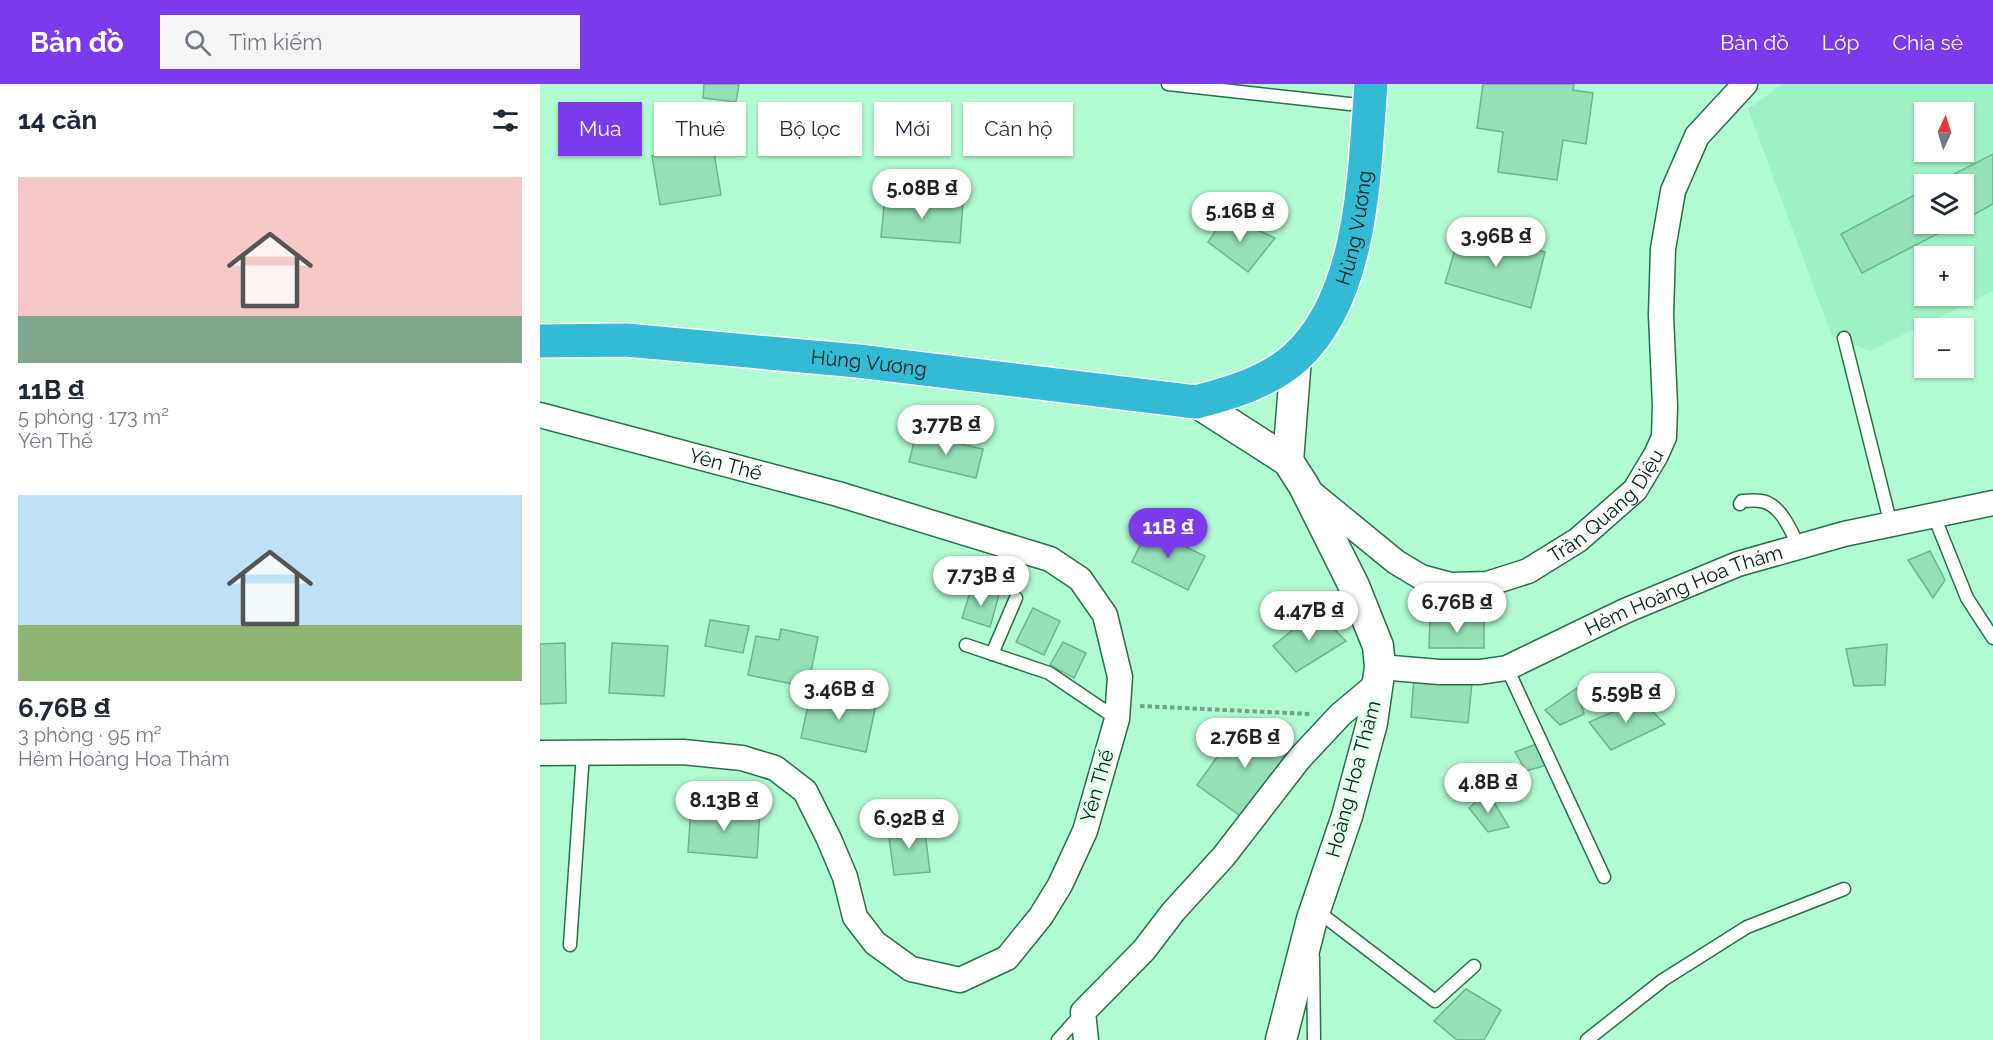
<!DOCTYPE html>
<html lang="vi">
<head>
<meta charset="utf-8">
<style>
	body { margin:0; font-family:Raleway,sans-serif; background:#f6f6f7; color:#1f2937; height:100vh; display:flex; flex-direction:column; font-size:22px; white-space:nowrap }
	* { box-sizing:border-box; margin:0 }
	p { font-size:20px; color:#747a83 }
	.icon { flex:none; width:33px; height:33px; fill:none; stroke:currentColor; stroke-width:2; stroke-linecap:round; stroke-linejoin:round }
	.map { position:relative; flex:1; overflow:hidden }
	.details { display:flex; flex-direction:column; background:#fff; width:540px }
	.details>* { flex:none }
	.hud { position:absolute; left:18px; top:18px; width:570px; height:54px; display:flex; gap:12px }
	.needle { width:39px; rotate:4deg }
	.buttons { position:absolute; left:1374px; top:18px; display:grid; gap:12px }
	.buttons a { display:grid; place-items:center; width:60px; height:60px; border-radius:0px; background:#fff; box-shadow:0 2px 4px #0004; font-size:30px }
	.price { position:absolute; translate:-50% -51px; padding:0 14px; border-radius:21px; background:#fff; color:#222; font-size:20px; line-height:39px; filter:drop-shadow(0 2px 3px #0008) }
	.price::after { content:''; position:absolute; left:50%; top:36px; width:18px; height:14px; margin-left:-9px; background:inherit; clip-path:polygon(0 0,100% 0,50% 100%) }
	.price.active { background:#7c3aed; color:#fff }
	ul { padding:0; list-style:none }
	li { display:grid; align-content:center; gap:12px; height:318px; padding:0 18px }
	li span { display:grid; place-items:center; height:186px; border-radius:0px; color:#555 }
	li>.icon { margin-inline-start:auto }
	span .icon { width:108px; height:108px; fill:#fffc; stroke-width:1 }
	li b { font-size:26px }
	h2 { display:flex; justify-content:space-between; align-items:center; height:72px; padding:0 18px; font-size:26px }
	.pill { padding:0 21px; border-radius:0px; background:#fff; box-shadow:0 2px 4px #0004; font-size:21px; line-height:54px }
	.pill.active { background:#7c3aed; color:#fff }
	header { display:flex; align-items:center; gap:36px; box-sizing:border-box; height:84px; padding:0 30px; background:#7c3aed; color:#fff }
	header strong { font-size:28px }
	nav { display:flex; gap:33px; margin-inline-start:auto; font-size:21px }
	.search { width:420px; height:54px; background:#f6f6f7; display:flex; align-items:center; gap:15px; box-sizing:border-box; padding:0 21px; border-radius:0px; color:#747a83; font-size:22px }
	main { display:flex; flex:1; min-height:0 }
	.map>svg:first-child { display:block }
</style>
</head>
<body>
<header>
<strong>Bản đồ</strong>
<div class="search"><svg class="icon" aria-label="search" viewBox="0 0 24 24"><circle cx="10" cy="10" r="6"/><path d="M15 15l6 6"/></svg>Tìm kiếm</div>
<nav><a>Bản đồ</a><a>Lớp</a><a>Chia sẻ</a></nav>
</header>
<main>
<section class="details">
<h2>14 căn<svg class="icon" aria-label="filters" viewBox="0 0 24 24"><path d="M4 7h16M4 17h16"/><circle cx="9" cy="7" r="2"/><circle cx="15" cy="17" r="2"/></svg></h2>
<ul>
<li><span style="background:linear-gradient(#f6c9c9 75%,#7fa58c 0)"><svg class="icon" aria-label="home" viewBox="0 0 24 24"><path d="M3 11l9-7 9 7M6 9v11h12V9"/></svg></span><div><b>11B ₫</b><p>5 phòng · 173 m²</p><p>Yên Thế</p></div></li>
<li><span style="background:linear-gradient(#bfe0f5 70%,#8fb573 0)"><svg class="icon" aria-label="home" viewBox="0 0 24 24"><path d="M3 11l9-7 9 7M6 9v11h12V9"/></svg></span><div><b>6.76B ₫</b><p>3 phòng · 95 m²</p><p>Hẻm Hoàng Hoa Thám</p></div></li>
</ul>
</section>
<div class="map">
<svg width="1453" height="956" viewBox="0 0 1453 956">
	<rect width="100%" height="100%" fill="#b2fcd3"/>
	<!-- built -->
	<path fill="#9ef1c4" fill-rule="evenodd" d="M1242 0H1453V207L1330 267 1292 252 1208 25ZM1384 28H1424V68H1384ZM1384 100H1424V140H1384ZM1384 172H1424V212H1384Z"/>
	<!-- building -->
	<g fill="#96e0b8" stroke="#6bb48d" stroke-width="1.5">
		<path d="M164 0H199L196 18 163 14Z"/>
		<path d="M943 0H1034L1033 6 1053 9 1046 60 1023 56 1017 96 958 88 963 48 937 44Z"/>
		<path d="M173 63 181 111 120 121 112 72Z"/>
		<path d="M1453 70V120L1424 136V100H1395Z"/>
		<path d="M1384 106V140H1416L1322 189 1301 150Z"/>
		<path d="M345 112 423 118 420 159 341 153Z"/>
		<path d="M686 132 735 154 708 188 668 158Z"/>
		<path d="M921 146 1005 168 991 224 905 199Z"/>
		<path d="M376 350 443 365 436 394 369 378Z"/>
		<path d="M608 445 665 472 648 506 592 478Z"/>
		<path d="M1390 467 1405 496 1393 514 1368 476Z"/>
		<path d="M432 502 459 511 450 543 422 534Z"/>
		<path d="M493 524 520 537 504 571 476 558Z"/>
		<path d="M776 527 806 557 756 588 733 562Z"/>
		<path d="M890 535 944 536V564H889Z"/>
		<path d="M170 536 209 542 203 569 165 562Z"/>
		<path d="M241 545 278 553 268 603 208 591 216 552 239 556Z"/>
		<path d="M523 558 546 569 534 594 510 581Z"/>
		<path d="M25 559 26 619 0 620V560Z"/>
		<path d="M72 559 128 562 124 612 69 609Z"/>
		<path d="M1347 560 1345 601 1314 602 1306 565Z"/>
		<path d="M874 593 932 599 928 639 871 633Z"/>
		<path d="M1037 604 1044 630 1020 641 1005 626Z"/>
		<path d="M271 607 336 620 326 668 261 654Z"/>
		<path d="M1101 616 1125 640 1071 666 1049 638Z"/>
		<path d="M705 634 753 668 706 736 657 701Z"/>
		<path d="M1002 658 1007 681 986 687 975 668Z"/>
		<path d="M947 707 969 743 948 748 929 724Z"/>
		<path d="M151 722 220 727 217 774 148 768Z"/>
		<path d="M384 740 390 788 354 791 348 745Z"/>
		<path d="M926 905 961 926 944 956H917L894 937Z"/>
	</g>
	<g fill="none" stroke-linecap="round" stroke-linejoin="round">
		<!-- service casing -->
		<g stroke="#25704d" stroke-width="15">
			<g id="service">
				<path d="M628 0 828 22"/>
				<path d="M1304 254 1351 441"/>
				<path d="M1200 420 1202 417C1208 417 1215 416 1221 417 1241 420 1251 447 1259 463"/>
				<path d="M1394 432 1427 514 1453 554"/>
				<path d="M426 561 509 589 577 635"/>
				<path d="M452 570 476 514"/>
				<path d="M967 584 1064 793"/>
				<path d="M776 826 895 917 934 882"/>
				<path d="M30 861 43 669"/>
				<path d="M773 873 774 956"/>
				<path d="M518 956 543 928"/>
				<path d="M1047 956 1123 896 1207 843 1304 805"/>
			</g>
		</g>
		<!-- minor casing -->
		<g stroke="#25704d" stroke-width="27">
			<g id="minor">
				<path id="s1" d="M0 331 298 410 510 475 540 495 565 531 580 593 577 635 545 747 520 801 501 832 467 874 420 896 371 885 335 859 315 833 305 793 289 755 265 707 235 684 202 674 143 668 0 669"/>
				<path id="s2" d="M768 406 856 478 881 493 911 501 947 500 988 487 1038 456 1095 406 1116 371 1124 353 1125 322 1121 231 1123 165 1133 107 1157 52 1205 0"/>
				<path id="s3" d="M840 583 899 588H940L967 584 1085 527 1198 480 1304 450 1453 419"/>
				<path d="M546 956 543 928 604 866 633 828 684 772 759 675 800 631 838 599"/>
			</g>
		</g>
		<!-- tertiary casing -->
		<g stroke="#25704d" stroke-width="33">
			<g id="tertiary">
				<path d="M656 318 748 377 764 402 814 502 838 562 840 583 832 639 807 732 772 835 741 956"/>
				<path d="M748 377 756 274"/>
			</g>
		</g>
		<!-- trunk casing -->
		<g stroke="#fff" stroke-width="36">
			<g id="trunk">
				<path id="s4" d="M0 257 86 256 318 277 656 318C691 309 728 298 755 274 824 212 824 86 831 0"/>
			</g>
		</g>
		<!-- path -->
		<path stroke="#6ca587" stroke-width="4" stroke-dasharray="4.5 3" stroke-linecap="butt" d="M600 622 770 630"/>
		<!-- service -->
		<use href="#service" stroke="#fff" stroke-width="12"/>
		<!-- minor -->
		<use href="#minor" stroke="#fff" stroke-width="24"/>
		<!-- tertiary -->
		<use href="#tertiary" stroke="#fff" stroke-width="30"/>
		<!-- trunk -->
		<use href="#trunk" stroke="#33bad4" stroke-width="33"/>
	</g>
	<g text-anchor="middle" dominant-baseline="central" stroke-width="6" stroke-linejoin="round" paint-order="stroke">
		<!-- street labels -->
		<g font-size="20" fill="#022113" stroke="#e2feed">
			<text stroke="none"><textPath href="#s4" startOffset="915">Hùng Vương</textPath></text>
			<text stroke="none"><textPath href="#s4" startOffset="330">Hùng Vương</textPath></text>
			<text stroke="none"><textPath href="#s1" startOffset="192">Yên Thế</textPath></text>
			<text stroke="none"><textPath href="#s2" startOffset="356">Trần Quang Diệu</textPath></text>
			<text stroke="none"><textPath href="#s3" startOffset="321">Hẻm Hoàng Hoa Thám</textPath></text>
			<text transform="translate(813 695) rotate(-75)">Hoàng Hoa Thám</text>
			<text transform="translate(557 702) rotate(-74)">Yên Thế</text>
		</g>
	</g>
</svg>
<div class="buttons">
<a><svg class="needle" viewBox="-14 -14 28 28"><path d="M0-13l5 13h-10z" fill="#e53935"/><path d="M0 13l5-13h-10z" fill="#747a83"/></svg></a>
<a><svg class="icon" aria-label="layers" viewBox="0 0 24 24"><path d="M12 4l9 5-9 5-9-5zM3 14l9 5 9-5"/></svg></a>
<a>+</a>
<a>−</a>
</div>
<b class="price" style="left:382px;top:136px">5.08B ₫</b>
<b class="price" style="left:700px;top:159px">5.16B ₫</b>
<b class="price" style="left:956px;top:184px">3.96B ₫</b>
<b class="price" style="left:406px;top:372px">3.77B ₫</b>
<b class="price active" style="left:628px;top:475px">11B ₫</b>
<b class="price" style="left:441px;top:523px">7.73B ₫</b>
<b class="price" style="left:917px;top:550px">6.76B ₫</b>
<b class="price" style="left:769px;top:558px">4.47B ₫</b>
<b class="price" style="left:299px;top:637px">3.46B ₫</b>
<b class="price" style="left:1086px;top:640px">5.59B ₫</b>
<b class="price" style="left:705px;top:685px">2.76B ₫</b>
<b class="price" style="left:948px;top:730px">4.8B ₫</b>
<b class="price" style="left:184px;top:748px">8.13B ₫</b>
<b class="price" style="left:369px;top:766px">6.92B ₫</b>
<div class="hud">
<a class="pill active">Mua</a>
<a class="pill">Thuê</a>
<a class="pill">Bộ lọc</a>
<a class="pill">Mới</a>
<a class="pill">Căn hộ</a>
</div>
</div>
</main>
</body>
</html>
